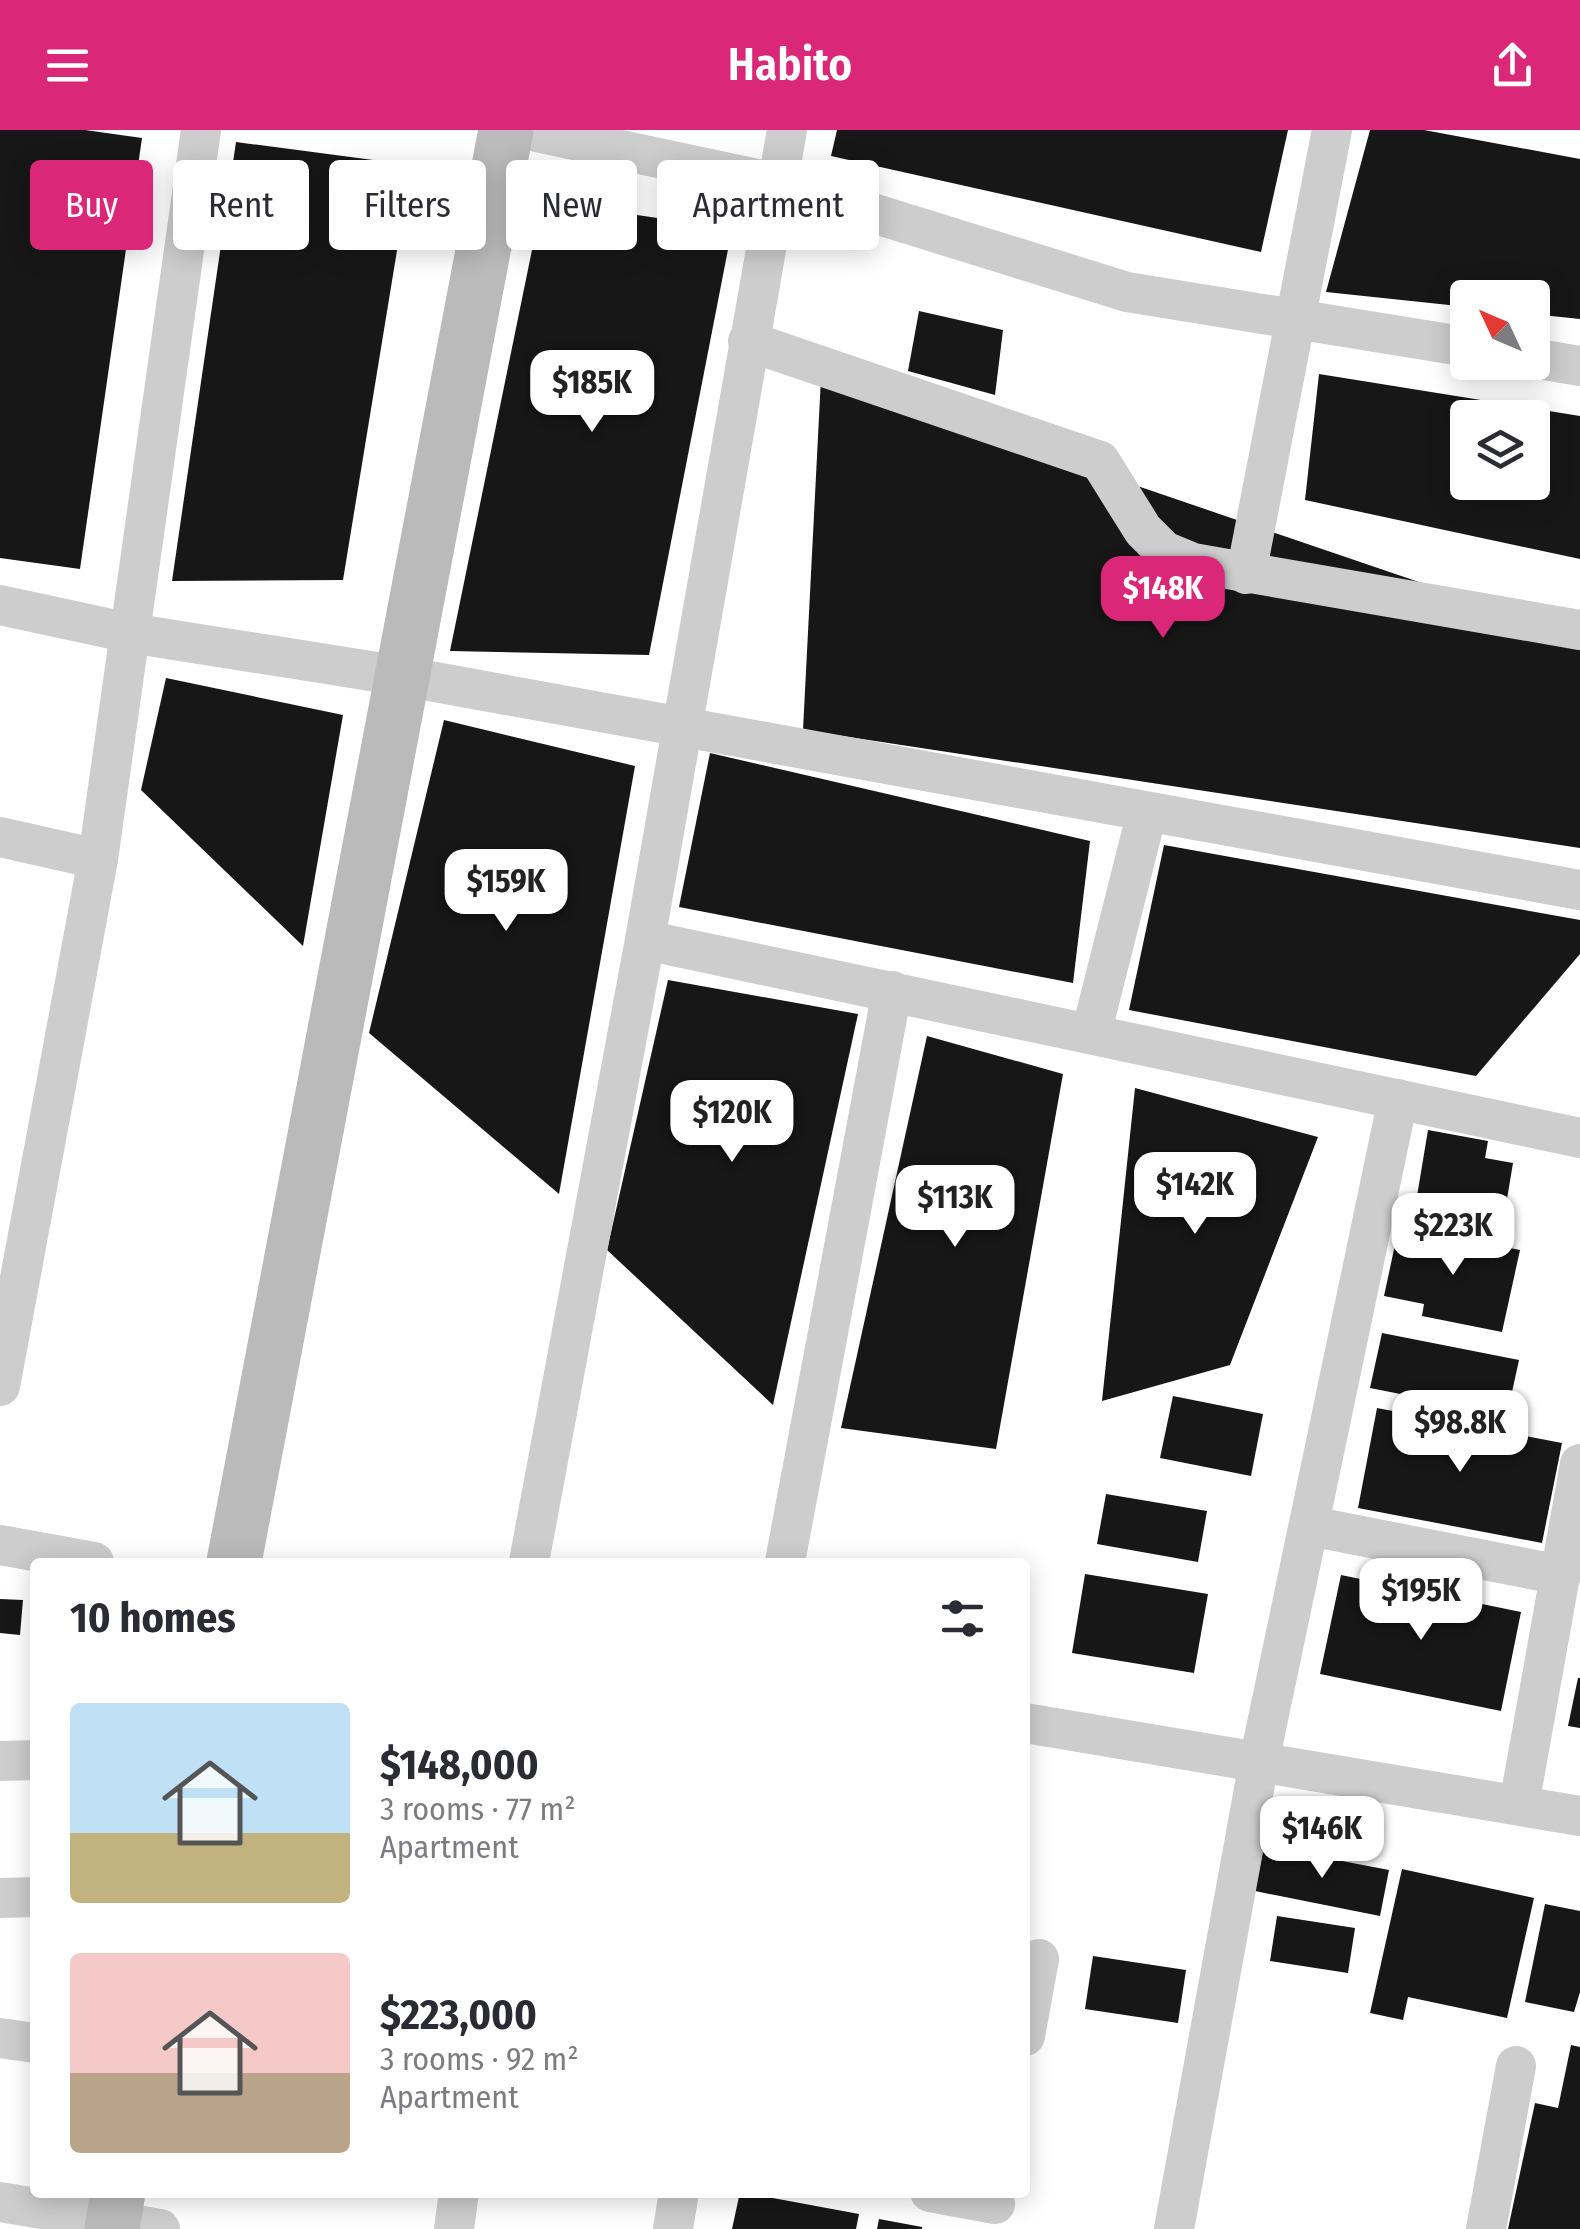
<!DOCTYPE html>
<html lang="en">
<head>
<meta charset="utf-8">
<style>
	body { margin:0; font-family:"Fira Sans Condensed",sans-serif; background:#f7f7f7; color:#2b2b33; height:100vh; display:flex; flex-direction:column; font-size:38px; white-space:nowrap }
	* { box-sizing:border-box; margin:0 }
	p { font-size:32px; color:#7c7c81 }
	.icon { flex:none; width:55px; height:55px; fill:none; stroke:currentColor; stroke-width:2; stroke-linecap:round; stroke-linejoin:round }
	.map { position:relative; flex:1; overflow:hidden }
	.side { position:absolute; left:30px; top:1428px; width:1000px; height:640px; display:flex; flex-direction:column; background:#fff; border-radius:10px; box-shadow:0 5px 25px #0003 }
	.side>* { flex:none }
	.top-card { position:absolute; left:30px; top:30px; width:1000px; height:90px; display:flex; gap:20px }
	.needle { width:65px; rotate:314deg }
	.controls { position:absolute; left:1450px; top:150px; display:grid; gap:20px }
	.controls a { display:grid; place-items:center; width:100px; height:100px; border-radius:10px; background:#fff; box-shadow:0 5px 25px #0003; font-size:50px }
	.price { position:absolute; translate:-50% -85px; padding:0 22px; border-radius:20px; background:#fff; color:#222; font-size:32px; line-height:65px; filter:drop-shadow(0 2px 5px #0008) }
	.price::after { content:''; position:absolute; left:50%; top:60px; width:30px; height:22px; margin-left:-15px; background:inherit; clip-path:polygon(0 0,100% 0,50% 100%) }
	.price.selected { background:#db2777; color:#fff }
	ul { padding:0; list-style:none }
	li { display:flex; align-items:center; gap:30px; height:250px; padding:0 40px }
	li span { display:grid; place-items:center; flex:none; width:280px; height:200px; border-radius:10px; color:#555 }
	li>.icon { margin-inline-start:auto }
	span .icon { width:120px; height:120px; fill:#fffc; stroke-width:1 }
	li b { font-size:42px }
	h2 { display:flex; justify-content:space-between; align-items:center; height:120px; padding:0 40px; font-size:42px }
	.chip { padding:0 35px; border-radius:10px; background:#fff; box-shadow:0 5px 25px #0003; font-size:35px; line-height:90px }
	.chip.selected { background:#db2777; color:#fff }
	header { display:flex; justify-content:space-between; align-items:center; height:130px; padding:0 40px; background:#db2777; color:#fff; font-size:45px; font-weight:600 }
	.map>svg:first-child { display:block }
</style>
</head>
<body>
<header><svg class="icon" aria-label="menu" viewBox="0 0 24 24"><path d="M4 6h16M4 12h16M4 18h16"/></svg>Habito<svg class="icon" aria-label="share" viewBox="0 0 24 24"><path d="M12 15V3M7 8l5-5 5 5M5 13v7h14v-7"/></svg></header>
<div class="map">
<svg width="1580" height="2099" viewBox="0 0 1580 2099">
	<rect width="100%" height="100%" fill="#fff"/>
	<!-- building -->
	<g fill="#171717" fill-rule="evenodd">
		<path d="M0 0H85L142 8 80 439 0 428Z"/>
		<path d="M837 0H1288L1261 122 831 26Z"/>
		<path d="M1370 0H1424L1580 29V189L1532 184V168H1468V177L1326 162Z"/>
		<path d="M236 12 411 35 343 450 172 451Z"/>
		<path d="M542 71 732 99 649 525 450 521Z"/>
		<path d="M919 181 1003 200 995 265 908 241Z"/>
		<path d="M1319 244 1580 286V429L1305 370ZM1468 288H1532V352H1468Z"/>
		<path d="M821 248 1580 507V718L803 600Z"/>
		<path d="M166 548 343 585 303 816 141 660Z"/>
		<path d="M444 590 635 636 559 1064 369 903Z"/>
		<path d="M710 623 1090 711 1073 853 679 777Z"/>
		<path d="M1164 715 1580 790V824L1476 946 1129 880Z"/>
		<path d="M668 850 858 884 773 1275 607 1120Z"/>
		<path d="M927 906 1063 944 996 1319 841 1298Z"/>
		<path d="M1135 958 1318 1007 1230 1235 1102 1271Z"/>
		<path d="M1428 1000 1488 1011 1485 1028 1513 1033 1503 1093 1415 1078Z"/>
		<path d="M1399 1096 1520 1120 1502 1202 1422 1186 1424 1174 1384 1166Z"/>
		<path d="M1382 1203 1519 1230 1507 1285 1370 1258Z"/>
		<path d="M1173 1266 1263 1284 1251 1346 1160 1328Z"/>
		<path d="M1377 1278 1562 1313 1542 1413 1358 1378Z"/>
		<path d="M1106 1364 1207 1381 1198 1432 1097 1414Z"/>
		<path d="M1085 1444 1208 1464 1194 1543 1072 1523Z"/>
		<path d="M1341 1445 1521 1482 1501 1581 1320 1544Z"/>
		<path d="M0 1469 23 1470 20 1505 0 1503Z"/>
		<path d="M1578 1548H1580V1598L1568 1596Z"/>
		<path d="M1264 1716 1389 1740 1380 1786 1255 1761Z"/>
		<path d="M1402 1739 1534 1768 1507 1888 1408 1867 1403 1890 1370 1883Z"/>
		<path d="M1545 1774 1580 1781V1862L1574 1882 1525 1872Z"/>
		<path d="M1277 1786 1355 1798 1348 1843 1270 1831Z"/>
		<path d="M1093 1826 1186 1840 1178 1893 1085 1879Z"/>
		<path d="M1571 1915 1580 1917V2099H1508L1535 1973 1558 1978Z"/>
		<path d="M740 2062 859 2084 856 2099H732Z"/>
		<path d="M879 2089 922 2097V2099H877Z"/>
	</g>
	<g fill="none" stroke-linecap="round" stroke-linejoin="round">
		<!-- street -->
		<g stroke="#cdcdcd" stroke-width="40">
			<path d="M527 0 776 53 1127 162 1468 217"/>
			<path d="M748 211 1100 331 1143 400 1164 421 1193 433 1580 500"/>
			<path d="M1532 228 1580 236"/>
			<path d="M1246 444 1332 0"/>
			<path d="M0 475 130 503 402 546 1580 760"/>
			<path d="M0 707 98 729"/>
			<path d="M645 810 1580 1008"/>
			<path d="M1091 904 1147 682"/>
			<path d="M0 1256 98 729 201 0"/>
			<path d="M1310 1396 1561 1445"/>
			<path d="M0 1415 94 1432"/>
			<path d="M529 1432 645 810 787 0"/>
			<path d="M785 1432 892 861"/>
			<path d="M1025 1593 1580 1686"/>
			<path d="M0 1631 35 1630"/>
			<path d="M1519 1675 1580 1334"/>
			<path d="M0 1768 35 1767"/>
			<path d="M1025 1906 1039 1829"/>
			<path d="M0 1908 35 1913"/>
			<path d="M930 2062 995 2074"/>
			<path d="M0 2072 160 2099"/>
			<path d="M454 2099 459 2062"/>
			<path d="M673 2099 679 2062"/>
			<path d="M1174 2099 1259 1632 1398 969"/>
			<path d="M1486 2099 1516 1936"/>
		</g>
		<!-- secondary -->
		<g stroke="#bababa" stroke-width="55">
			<path d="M234 1432 506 0"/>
			<path d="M112 2099 118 2062"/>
		</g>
	</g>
</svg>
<div class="controls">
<a><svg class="needle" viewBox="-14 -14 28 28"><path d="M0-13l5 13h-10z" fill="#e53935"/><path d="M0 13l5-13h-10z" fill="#7c7c81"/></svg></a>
<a><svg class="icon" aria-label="layers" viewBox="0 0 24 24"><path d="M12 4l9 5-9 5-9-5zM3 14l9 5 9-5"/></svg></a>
</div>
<b class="price" style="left:592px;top:305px">$185K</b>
<b class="price selected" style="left:1163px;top:511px">$148K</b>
<b class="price" style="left:506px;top:804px">$159K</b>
<b class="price" style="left:732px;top:1035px">$120K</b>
<b class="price" style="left:1195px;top:1107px">$142K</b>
<b class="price" style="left:955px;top:1120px">$113K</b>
<b class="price" style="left:1453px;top:1148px">$223K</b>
<b class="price" style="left:1460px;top:1345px">$98.8K</b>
<b class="price" style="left:1421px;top:1513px">$195K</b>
<b class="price" style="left:1322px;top:1751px">$146K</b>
<div class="top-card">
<a class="chip selected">Buy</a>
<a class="chip">Rent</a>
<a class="chip">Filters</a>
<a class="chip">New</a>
<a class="chip">Apartment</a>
</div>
<section class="side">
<h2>10 homes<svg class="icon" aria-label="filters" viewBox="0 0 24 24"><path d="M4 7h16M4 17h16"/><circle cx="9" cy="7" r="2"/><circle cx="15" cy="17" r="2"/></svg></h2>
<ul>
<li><span style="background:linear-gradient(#bfe0f5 65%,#c2b280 0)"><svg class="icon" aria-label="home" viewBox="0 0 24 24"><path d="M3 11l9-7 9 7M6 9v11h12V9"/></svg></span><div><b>$148,000</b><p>3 rooms · 77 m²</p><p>Apartment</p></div></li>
<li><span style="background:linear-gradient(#f6c9c9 60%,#b9a48a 0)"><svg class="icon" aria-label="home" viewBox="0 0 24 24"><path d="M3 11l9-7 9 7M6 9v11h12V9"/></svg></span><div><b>$223,000</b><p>3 rooms · 92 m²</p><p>Apartment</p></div></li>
</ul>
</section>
</div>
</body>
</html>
